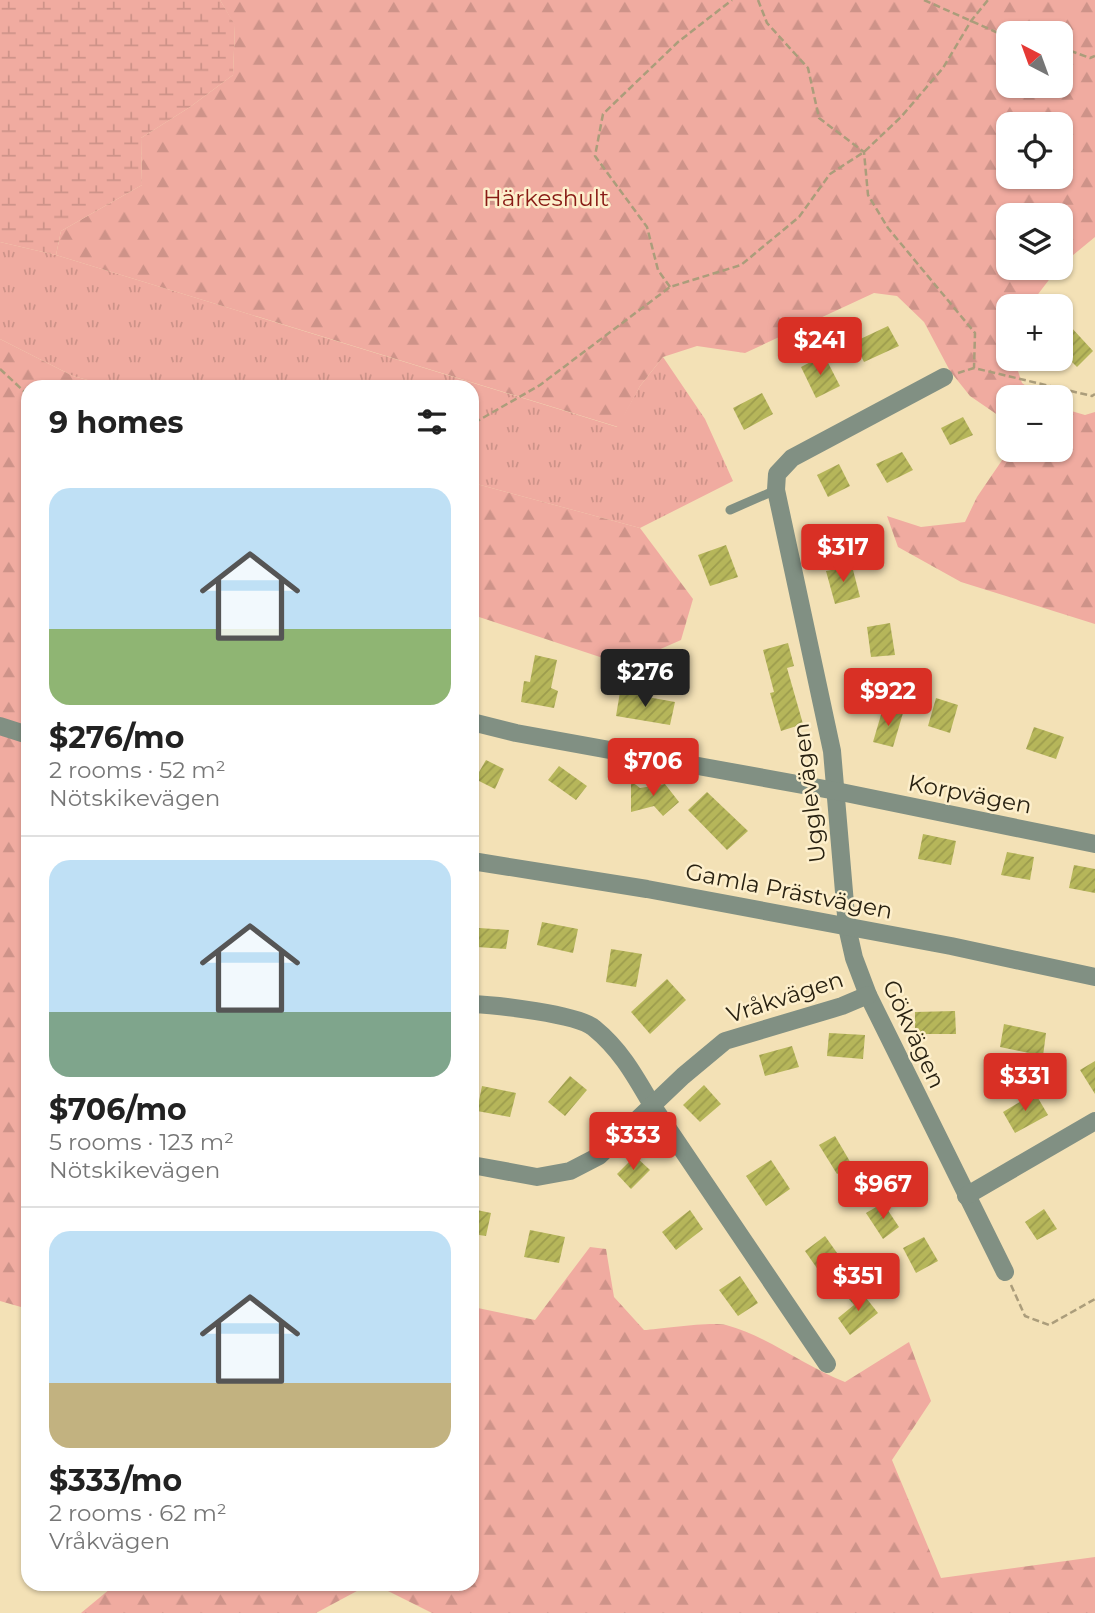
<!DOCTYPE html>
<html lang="en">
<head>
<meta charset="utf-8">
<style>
	body { margin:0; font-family:Montserrat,sans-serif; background:#f2f2f2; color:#222; height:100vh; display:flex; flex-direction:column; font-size:26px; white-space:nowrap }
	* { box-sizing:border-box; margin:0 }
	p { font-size:23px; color:#767676 }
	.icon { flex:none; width:38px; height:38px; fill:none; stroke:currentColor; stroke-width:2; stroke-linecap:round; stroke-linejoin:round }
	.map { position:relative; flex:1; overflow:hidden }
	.details { position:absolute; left:21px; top:380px; width:458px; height:1211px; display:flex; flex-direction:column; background:#fff; border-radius:21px; box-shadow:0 2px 5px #0004 }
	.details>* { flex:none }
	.needle { width:46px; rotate:319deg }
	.tools { position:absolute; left:996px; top:21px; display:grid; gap:14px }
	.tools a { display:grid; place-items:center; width:77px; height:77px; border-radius:14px; background:#fff; box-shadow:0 2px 5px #0004; font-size:35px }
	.price { position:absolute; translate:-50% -60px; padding:0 16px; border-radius:7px; background:#d93025; color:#fff; font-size:23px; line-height:46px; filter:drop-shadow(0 2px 4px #0008) }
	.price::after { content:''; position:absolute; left:50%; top:42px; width:21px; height:16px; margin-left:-10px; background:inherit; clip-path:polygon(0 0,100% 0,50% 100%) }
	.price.current { background:#222; color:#fff }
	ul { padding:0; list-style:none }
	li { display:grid; align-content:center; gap:14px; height:371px; padding:0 28px }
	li+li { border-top:2px solid #e0e0e0 }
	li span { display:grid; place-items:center; height:217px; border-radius:21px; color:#555 }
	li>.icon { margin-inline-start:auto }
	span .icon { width:126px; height:126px; fill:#fffc; stroke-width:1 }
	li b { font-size:30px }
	h2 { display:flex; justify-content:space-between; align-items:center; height:84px; padding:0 28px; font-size:30px }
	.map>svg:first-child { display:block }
</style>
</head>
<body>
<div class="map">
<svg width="1095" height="1613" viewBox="0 0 1095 1613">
	<defs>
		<pattern id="grass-tufts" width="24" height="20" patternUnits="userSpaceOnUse" patternTransform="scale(1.75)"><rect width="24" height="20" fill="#f0aba0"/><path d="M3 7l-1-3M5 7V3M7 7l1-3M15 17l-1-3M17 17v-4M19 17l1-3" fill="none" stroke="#ce9389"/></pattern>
		<pattern id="forest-firs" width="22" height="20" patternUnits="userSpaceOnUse" patternTransform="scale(1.75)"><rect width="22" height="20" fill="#f0aba0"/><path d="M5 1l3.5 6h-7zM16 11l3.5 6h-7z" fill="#ce9389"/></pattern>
		<pattern id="wetland-marsh" width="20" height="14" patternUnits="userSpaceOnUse" patternTransform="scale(1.75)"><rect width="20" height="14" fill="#f0aba0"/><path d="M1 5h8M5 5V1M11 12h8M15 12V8" fill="none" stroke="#ce9389"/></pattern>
		<pattern id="building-hatch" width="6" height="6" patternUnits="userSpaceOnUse" patternTransform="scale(1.75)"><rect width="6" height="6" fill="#b6b65a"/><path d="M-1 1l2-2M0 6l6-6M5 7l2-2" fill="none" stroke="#9c9c4d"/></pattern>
	</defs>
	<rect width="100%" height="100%" fill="#f3e1b6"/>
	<!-- grass -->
	<path fill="url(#grass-tufts)" d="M0 242 56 255 617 427 640 386 663 357 705 419 733 481 640 528 473 483 472 387H113L73 376 0 339Z"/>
	<!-- forest -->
	<g fill="url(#forest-firs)" fill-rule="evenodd">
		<path d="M220 0H1095V237L1061 265 1060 215H1008V268H1058L1029 306H1008V359H1014L1022 383 1041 397H1008V422L970 396 950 371 924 322 897 296 874 293 745 353 697 346 663 357 640 386 618 427 56 255 61 231 142 185 141 138 190 107 233 75 235 26ZM1008 33H1060V86H1008ZM1008 124H1060V177H1008Z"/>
		<path d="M0 339 73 376 113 387H28V1309L0 1301Z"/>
		<path d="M1061 408 1085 415 1095 412V624L961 582 898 547 887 516 921 527 965 522 977 497 1009 450H1060Z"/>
		<path d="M473 483 640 528 693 599 681 640 624 665 473 615Z"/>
		<path d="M590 1247 606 1249 614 1297 644 1330C661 1329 712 1321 726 1325 768 1336 804 1366 845 1382L909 1342 931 1401 892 1460 941 1578 1095 1557V1613H432L374 1584H472L473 1307 535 1320Z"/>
		<path d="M116 1584H370L316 1613H81Z"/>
	</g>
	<!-- wetland -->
	<path fill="url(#wetland-marsh)" d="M0 0H220L235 25 233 75 190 107 141 138 142 185 61 231 56 255 0 242Z"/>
	<!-- building -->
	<g fill="url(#building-hatch)">
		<path d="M888 326 899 346 864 362 854 342Z"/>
		<path d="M1070 326 1093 351 1077 367 1060 350V335Z"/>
		<path d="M824 355 840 386 816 398 801 367Z"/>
		<path d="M762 393 773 414 744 430 733 408Z"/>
		<path d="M963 417 973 435 950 445 941 428Z"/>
		<path d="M902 452 913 470 887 483 876 464Z"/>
		<path d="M839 464 850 486 828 497 817 475Z"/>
		<path d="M726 545 738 577 710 586 698 555Z"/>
		<path d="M852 566 860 597 835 604 826 571Z"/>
		<path d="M890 623 895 655 871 657 867 627Z"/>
		<path d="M788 643 794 666 787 668 803 724 781 731 770 693 774 692 763 650Z"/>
		<path d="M535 655 557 660 551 688 558 691 554 708 521 702 524 681 530 682Z"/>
		<path d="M620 692 675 702 670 725 616 716Z"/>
		<path d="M936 698 958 705 950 733 928 726Z"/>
		<path d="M883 708 903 713 893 747 873 742Z"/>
		<path d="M1034 727 1064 737 1056 759 1026 749Z"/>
		<path d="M486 760 504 769 495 789 475 779Z"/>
		<path d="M559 766 587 786 576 800 548 780Z"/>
		<path d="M631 781 640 788 665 784 679 802 663 816 654 806 631 812Z"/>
		<path d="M707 792 748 831 727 850 688 810Z"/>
		<path d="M923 834 956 841 951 865 918 859Z"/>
		<path d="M1007 852 1034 857 1030 880 1001 875Z"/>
		<path d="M1074 865 1095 869V893L1069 888Z"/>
		<path d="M542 922 578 929 573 953 537 945Z"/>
		<path d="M479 928 509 930 506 949 477 947Z"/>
		<path d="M611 949 642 954 636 987 606 982Z"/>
		<path d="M667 979 686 1000 650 1034 631 1012Z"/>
		<path d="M955 1011 956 1034H915V1012Z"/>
		<path d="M1004 1024 1046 1033 1043 1056 1000 1047Z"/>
		<path d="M829 1033 865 1035 863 1059 827 1056Z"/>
		<path d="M792 1046 799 1067 765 1076 759 1055Z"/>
		<path d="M1095 1061V1094L1080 1070Z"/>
		<path d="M570 1076 587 1090 565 1116 548 1102Z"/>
		<path d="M704 1085 721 1104 700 1122 683 1105Z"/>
		<path d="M482 1086 516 1093 510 1117 477 1111Z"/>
		<path d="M1035 1093 1048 1115 1015 1133 1003 1112Z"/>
		<path d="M835 1136 852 1165 837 1174 819 1145Z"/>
		<path d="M635 1156 650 1170 631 1189 617 1174Z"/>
		<path d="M771 1160 790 1189 766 1206 746 1176Z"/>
		<path d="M883 1203 899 1227 883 1239 866 1213Z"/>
		<path d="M472 1209 491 1213 486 1236 472 1234Z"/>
		<path d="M1044 1209 1057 1229 1037 1240 1025 1222Z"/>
		<path d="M690 1210 703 1229 676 1250 662 1232Z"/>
		<path d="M530 1230 565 1237 559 1263 524 1257Z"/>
		<path d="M825 1236 842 1260 821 1274 805 1251Z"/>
		<path d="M924 1237 938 1261 916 1273 903 1248Z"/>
		<path d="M740 1276 758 1303 738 1316 719 1290Z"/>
		<path d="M859 1289 878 1313 850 1335 838 1318 854 1305 848 1298Z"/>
	</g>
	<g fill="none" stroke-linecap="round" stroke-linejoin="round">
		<!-- path -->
		<g stroke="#ab9d7b" stroke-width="2.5" stroke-dasharray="7 3.5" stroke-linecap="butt">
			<path d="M758 0 767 23 808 68 819 118 864 152 868 195 888 228 975 333 974 368"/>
			<path d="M924 0 996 32 1008 34"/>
			<path d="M1060 47 1090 58 1095 56"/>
			<path d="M670 287 658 270 647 227 595 156 603 114 678 42 732 0"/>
			<path d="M0 369 28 395"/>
			<path d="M958 373 974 368 1092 396 1095 394"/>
			<path d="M474 423 540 385 670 287 741 265 799 217 830 174 864 152 901 117 943 68 971 21 988 0"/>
			<path d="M1011 1285 1025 1316 1049 1325 1095 1299"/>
		</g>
		<!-- lane -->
		<path stroke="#819083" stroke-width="9" d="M730 510 776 490"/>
		<!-- street -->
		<g stroke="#819083" stroke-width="18">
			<path d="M944 377 792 458 777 474 776 490 832 751 847 927 854 958 868 995 1005 1272"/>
			<path d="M472 722 516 733 836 791 1095 844"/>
			<path d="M0 726 28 735"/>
			<path d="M472 861 647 889 951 946 1095 977"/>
			<path d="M472 1004C496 1005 578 1014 594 1028 621 1050 635 1076 652 1105L827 1364"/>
			<path d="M472 1165 537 1177 570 1171 599 1156 683 1076 725 1041 842 1006 868 995"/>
			<path d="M966 1196 1095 1121"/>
		</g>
	</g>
	<g text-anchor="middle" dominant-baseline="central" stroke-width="5" stroke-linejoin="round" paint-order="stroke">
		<!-- park labels -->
		<g font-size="23" fill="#881b15" stroke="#fdefcc">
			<text x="546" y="198">Härkeshult</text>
		</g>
		<!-- street labels -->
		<g font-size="23" fill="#282111" stroke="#fdefcc">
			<text transform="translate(809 793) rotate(-97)">Ugglevägen</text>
			<text transform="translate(970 794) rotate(11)">Korpvägen</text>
			<text transform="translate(789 891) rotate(11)">Gamla Prästvägen</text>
			<text transform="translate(785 997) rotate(-18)">Vråkvägen</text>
			<text transform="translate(914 1034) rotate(65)">Gökvägen</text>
		</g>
	</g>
</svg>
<div class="tools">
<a><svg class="needle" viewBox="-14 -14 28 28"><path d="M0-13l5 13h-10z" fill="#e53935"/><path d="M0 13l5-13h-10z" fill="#767676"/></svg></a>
<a><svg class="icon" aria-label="locate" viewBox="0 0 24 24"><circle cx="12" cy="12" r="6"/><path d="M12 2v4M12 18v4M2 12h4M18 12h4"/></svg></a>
<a><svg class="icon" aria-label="layers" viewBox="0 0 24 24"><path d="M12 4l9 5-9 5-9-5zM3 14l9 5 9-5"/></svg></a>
<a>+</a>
<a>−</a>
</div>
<b class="price" style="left:820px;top:377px">$241</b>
<b class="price" style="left:843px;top:584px">$317</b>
<b class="price current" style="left:645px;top:709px">$276</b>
<b class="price" style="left:888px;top:728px">$922</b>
<b class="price" style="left:653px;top:798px">$706</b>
<b class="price" style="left:1025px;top:1113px">$331</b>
<b class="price" style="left:633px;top:1172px">$333</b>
<b class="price" style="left:883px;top:1221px">$967</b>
<b class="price" style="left:858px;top:1313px">$351</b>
<section class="details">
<h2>9 homes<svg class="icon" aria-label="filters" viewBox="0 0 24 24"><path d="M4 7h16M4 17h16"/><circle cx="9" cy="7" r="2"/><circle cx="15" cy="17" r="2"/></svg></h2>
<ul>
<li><span style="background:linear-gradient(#bfe0f5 65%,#8fb573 0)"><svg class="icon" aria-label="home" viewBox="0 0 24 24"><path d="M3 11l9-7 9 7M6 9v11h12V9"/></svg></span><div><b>$276/mo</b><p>2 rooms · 52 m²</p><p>Nötskikevägen</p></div></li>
<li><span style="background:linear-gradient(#bfe0f5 70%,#7fa58c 0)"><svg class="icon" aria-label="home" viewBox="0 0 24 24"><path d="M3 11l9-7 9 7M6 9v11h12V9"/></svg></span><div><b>$706/mo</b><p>5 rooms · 123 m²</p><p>Nötskikevägen</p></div></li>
<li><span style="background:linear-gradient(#bfe0f5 70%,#c2b280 0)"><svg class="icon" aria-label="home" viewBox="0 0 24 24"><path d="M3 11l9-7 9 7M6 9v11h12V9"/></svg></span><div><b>$333/mo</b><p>2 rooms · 62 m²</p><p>Vråkvägen</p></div></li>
</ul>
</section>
</div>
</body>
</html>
